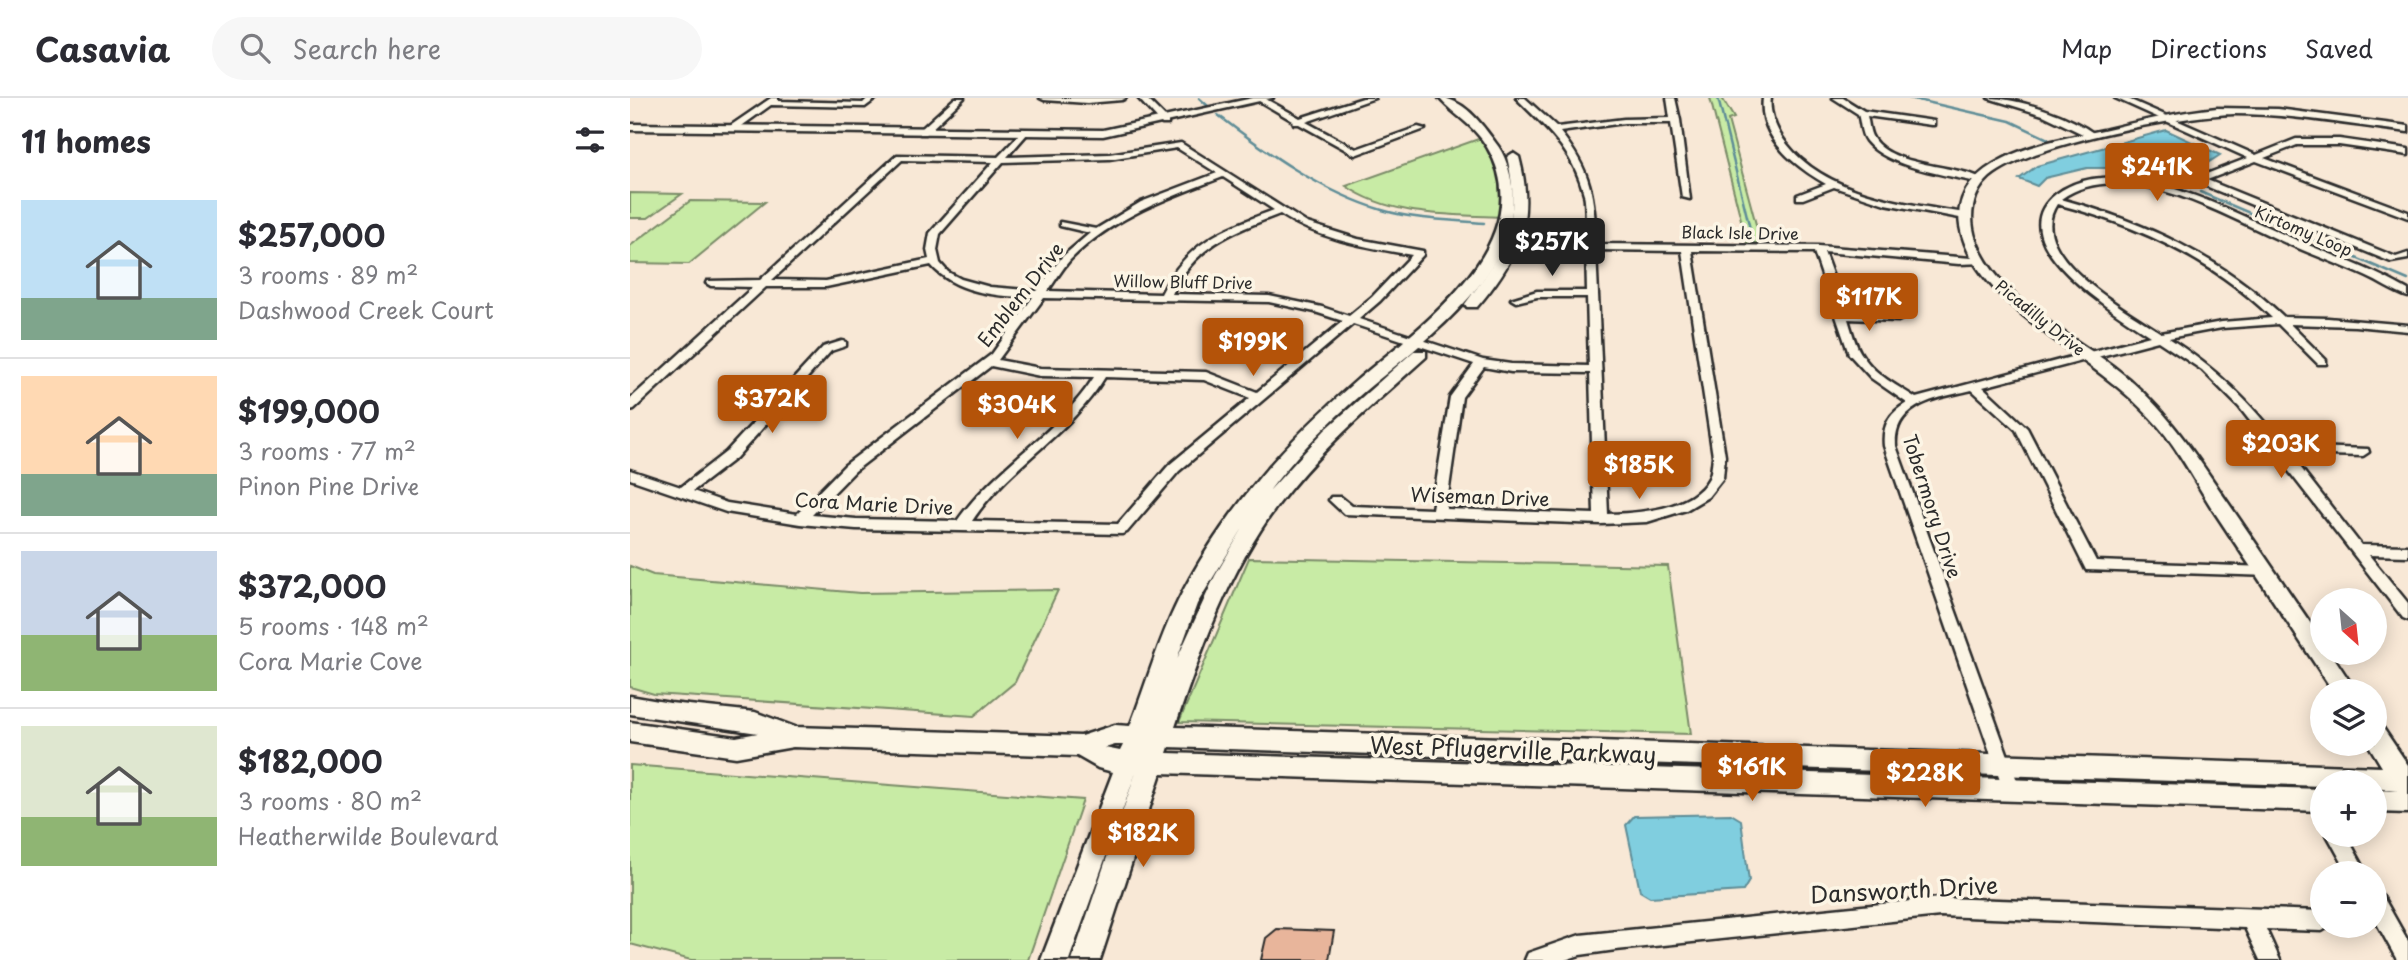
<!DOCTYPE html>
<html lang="en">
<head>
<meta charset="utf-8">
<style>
	body { margin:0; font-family:"Playpen Sans",sans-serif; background:#f7f7f7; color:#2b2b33; height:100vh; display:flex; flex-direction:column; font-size:26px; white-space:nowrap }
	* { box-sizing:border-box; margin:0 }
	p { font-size:23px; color:#7c7c81 }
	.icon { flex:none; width:38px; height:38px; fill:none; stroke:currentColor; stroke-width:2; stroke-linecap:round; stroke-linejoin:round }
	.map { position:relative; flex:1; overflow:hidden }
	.side { display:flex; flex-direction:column; background:#fff; width:630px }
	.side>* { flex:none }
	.needle { width:46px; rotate:153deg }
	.controls { position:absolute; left:1680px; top:490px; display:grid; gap:14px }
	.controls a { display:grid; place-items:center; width:77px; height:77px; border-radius:50%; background:#fff; box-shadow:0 4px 18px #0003; font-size:35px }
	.price { position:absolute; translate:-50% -60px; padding:0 16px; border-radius:7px; background:#b45309; color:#fff; font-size:23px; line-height:46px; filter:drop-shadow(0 2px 4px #0008) }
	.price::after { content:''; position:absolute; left:50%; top:42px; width:21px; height:16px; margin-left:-10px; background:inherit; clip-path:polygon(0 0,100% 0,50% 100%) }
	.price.active { background:#222; color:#fff }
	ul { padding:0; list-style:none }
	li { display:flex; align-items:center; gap:21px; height:175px; padding:0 21px }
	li+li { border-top:2px solid #e1e1e2 }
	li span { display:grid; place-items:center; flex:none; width:196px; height:140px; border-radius:0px; color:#555 }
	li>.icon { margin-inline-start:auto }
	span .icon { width:84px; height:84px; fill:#fffc; stroke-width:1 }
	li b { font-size:30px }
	h2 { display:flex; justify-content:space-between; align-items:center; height:84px; padding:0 21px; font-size:30px }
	header { display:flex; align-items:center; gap:42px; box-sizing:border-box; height:98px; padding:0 35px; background:#fff; border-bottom:2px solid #e1e1e2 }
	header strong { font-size:33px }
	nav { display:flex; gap:38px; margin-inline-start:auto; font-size:24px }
	.search { width:490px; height:63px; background:#f7f7f7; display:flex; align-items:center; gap:18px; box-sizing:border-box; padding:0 24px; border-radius:38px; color:#7c7c81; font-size:26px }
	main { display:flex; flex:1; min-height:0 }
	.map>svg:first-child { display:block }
</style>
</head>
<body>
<header>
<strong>Casavia</strong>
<div class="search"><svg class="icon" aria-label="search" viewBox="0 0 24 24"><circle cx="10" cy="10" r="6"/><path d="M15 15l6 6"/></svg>Search here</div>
<nav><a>Map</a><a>Directions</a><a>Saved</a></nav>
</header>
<main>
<section class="side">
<h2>11 homes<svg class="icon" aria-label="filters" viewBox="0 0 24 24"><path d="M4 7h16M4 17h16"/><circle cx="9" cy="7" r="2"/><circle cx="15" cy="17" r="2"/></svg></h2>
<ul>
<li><span style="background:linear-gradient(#bfe0f5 70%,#7fa58c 0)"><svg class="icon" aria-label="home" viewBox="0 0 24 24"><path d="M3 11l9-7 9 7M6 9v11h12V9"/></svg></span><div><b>$257,000</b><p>3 rooms · 89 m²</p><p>Dashwood Creek Court</p></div></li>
<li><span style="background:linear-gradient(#ffd9b3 70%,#7fa58c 0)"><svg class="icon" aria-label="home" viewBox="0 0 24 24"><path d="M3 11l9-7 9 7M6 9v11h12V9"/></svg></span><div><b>$199,000</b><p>3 rooms · 77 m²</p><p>Pinon Pine Drive</p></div></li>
<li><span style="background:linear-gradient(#c9d6e8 60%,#8fb573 0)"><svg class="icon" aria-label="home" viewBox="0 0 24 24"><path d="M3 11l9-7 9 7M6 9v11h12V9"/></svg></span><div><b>$372,000</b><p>5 rooms · 148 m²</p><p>Cora Marie Cove</p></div></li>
<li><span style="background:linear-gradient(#dfe7d0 65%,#8fb573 0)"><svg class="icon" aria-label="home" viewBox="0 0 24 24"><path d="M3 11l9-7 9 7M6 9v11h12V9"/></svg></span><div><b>$182,000</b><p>3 rooms · 80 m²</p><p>Heatherwilde Boulevard</p></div></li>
</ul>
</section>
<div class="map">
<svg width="1778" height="862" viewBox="0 0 1778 862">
	<rect width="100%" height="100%" fill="#f8e8d6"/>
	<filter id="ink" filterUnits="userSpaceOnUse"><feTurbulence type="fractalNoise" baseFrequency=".0143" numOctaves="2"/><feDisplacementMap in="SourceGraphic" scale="14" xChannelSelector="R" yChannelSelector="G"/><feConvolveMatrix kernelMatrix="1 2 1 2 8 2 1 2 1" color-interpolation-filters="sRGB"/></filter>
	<g filter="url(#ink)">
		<!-- green -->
		<g fill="#c8eba5" stroke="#7a8b68" stroke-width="2">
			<path d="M1080 0H1092L1104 20 1098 22 1131 145H1117Z"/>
			<path d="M854 39 872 79 871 119C818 116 761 119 716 88Z"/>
			<path d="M0 95 52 96 18 120H0Z"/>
			<path d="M60 103 135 104 59 166 0 165V148Z"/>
			<path d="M619 460 1038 468 1061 636 549 624Z"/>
			<path d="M0 468 23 477 230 495 428 492 385 584 344 618 24 596 0 589Z"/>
			<path d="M0 667 453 702 398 862H61L0 846Z"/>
		</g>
		<!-- water -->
		<g fill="#80cedf" stroke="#5e8d97" stroke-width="2">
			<path d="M1536 32 1590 57 1576 66 1541 69 1535 77 1524 78 1482 70H1457L1415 80 1407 88 1389 81 1407 68Z"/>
			<path d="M1101 716 1111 722 1119 783 1113 793 1020 799 1010 793 996 727 1004 718Z"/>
		</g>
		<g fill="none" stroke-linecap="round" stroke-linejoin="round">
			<!-- stream -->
			<g stroke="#5e8d97" stroke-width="2.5">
				<path d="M569 0 578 8"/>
				<path d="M1088 0 1123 143"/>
				<path d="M1279 0 1380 23 1418 41"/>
				<path d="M588 17C637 55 692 94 752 112 785 122 820 122 854 125"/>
				<path d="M1570 94 1778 182"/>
			</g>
		</g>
		<!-- building -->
		<path fill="#e8b59b" stroke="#2b2b2b" stroke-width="2" d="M647 831 704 833 699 862H631L636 840Z"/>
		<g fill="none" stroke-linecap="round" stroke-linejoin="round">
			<!-- street casing -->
			<g stroke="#2b2b2b" stroke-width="5">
				<g id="street">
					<path d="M141 0H148V3L233 5 238 0H247L235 9 141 7 106 32H100V28Z"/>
					<path d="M325 0H334L296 36H290V32Z"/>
					<path d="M410 0H496L492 2 457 5 414 2Z"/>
					<path d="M508 0H516L538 22V26H532Z"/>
					<path d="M624 0H634L670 20 733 0H745L676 24 726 51 788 29 795 31 725 57 669 26H664L663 23Z"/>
					<path d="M886 0H895L927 29 994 21 1040 20 1037 0H1045L1050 22 1060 101 1052 99 1041 25H994L930 34C962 74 964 97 966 146L1188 148 1354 161V165L1329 166 1194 154 1216 214 1268 217 1274 220 1268 223 1218 221C1222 233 1225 248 1233 258 1245 277 1268 288 1286 300L1520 238C1488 216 1365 144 1426 96 1447 80 1476 77 1502 81 1562 90 1617 121 1671 144 1707 159 1744 172 1778 192V199C1763 194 1749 184 1735 178 1706 165 1676 154 1647 141 1588 114 1491 58 1431 101 1515 124 1591 159 1654 219L1698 220 1778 227V233L1725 228 1660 226 1696 262V266H1688L1648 226 1592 230 1539 240C1588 272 1618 302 1654 348L1738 351 1739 354 1733 358 1660 356 1731 447 1778 448V458L1739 457 1778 505V522L1773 520 1759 502 1609 309 1572 272 1528 243 1353 289 1397 330 1466 463 1636 469 1641 470 1643 474 1641 478 1456 472 1386 332 1342 292C1309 300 1263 305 1266 348L1390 691 1387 697 1381 699 1375 697 1254 348C1252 328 1259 315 1277 305L1241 280 1219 256 1184 154 1062 153 1095 358 1093 380 1078 399 1056 412 1017 424 971 426 714 416 699 402 701 399H711L722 408 802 411 820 299 844 266 723 226 549 373 497 434 492 436 226 431 170 426 96 414 0 381V372L51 389 96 354 193 249 212 243 216 244V248L201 253 106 360 63 393 97 405 167 416 215 367 362 256 403 199C368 199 325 195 301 167L196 189H136L4 311 0 312V301L123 189 81 188 76 185 77 183 130 182 267 57 368 59 394 32 398 35 377 59 479 56 551 45 677 125 728 141 793 153V157L750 203 729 221 853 262 881 266 959 268 957 199H907L886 204 881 201 907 193H957L956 151 870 145 865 142 870 139 956 145C955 130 957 112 954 96 943 52 916 30 886 0ZM547 50 587 75 511 104 466 131 430 124V128L460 135 432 159 407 193 360 189 331 181 318 174 310 165 307 152 310 136 373 64 479 61ZM272 62 363 64 300 135 297 152 299 161 196 183 142 182ZM593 79 644 112C593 131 557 144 531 196L418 193C425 183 432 171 440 162 482 119 538 100 593 79ZM1427 106C1507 127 1582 161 1642 220L1592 224 1531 235C1498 213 1393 156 1427 106ZM650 116C690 142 736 149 782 157L742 199 719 218 692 209 639 198 542 196C565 147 603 134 650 116ZM966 152 1052 153 1083 358C1082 365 1082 374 1079 380 1062 412 1009 415 978 416ZM414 200 639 204 685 214 713 223 627 294 576 274 410 270 368 262ZM361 268 410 278 464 279C428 336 366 367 327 423L226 421 182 417 225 373ZM854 269 881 274 960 275 964 416 816 411 832 299ZM475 279 574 282 620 300 539 367 488 426 342 423C379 367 439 338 475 279Z"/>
					<path d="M1133 0H1141C1139 12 1144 25 1150 36 1186 95 1271 105 1335 115L1340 118 1335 121 1255 106 1204 89 1173 101H1167V97L1196 86C1166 69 1128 40 1133 0Z"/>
					<path d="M1203 0H1213L1234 13 1304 23V27H1301L1237 18C1239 25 1239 34 1243 40 1262 70 1328 66 1355 82L1350 85C1319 77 1257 70 1236 43 1230 35 1231 25 1228 16Z"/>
					<path d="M1358 0C1389 0 1441 18 1466 37L1459 39 1413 17Z"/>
					<path d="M1485 0H1496L1626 57 1666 41H1709L1778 51V57L1709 47H1667L1634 60 1778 114V120L1626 63 1577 82 1766 159 1778 155V161L1761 164 1566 84V80L1618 60Z"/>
					<path d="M1697 737H1716L1737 775H1718Z"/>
					<path d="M1745 795 1752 797 1778 843V862H1767L1745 822Z"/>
					<path d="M1310 800 1692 813V828H1700L1692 833 1636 831 1650 862H1630L1615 830 1310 818 986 852 950 857 935 862H895L898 855 950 837Z"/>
				</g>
			</g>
			<!-- secondary casing -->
			<g stroke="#2b2b2b" stroke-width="5">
				<g id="secondary">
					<path d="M623 0H643L473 38 0 32V26L473 32Z"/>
					<path d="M809 0C833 0 851 25 865 44 875 56 880 73 882 88 893 182 780 252 719 307 690 333 663 361 639 393L695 332 784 253H796V259C744 306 690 351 648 407 599 472 571 552 545 629L1752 669 1738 646H1745V627L1753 630 1778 667V715L1745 714V692L1768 693 1745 690V684H1692V688L539 649 537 655 1692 691V713L531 675 470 862H442L506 674 439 862H411L483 674 468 670 447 658 163 649 106 659 0 644V624L106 639 128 635 0 616V598L40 605 125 614 165 629 451 638 485 627 500 628C516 587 528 543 548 503 569 460 599 417 630 379 659 344 693 312 727 282 788 230 914 144 857 49 845 28 824 17 809 0ZM613 430 585 478 547 561 567 506ZM485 647H493L490 653 475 650Z"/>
					<path d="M1587 10 1648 11 1778 28V34C1720 27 1663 16 1604 16 1552 17 1399 46 1360 79 1342 95 1338 119 1346 142 1368 201 1437 234 1484 269 1534 307 1565 356 1599 406 1630 451 1661 497 1692 542V555H1701L1726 593H1703C1663 533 1623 472 1583 412 1565 384 1549 352 1528 328 1484 277 1424 248 1377 203 1355 183 1335 157 1330 128 1319 59 1424 42 1473 32 1511 23 1548 14 1587 10Z"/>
					<path d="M883 55 889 59C906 122 888 161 847 209H837L835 206C873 155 893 125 877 59Z"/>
				</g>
			</g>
			<!-- street -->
			<use href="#street" fill="#fcf5e5" fill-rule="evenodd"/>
			<!-- secondary -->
			<use href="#secondary" fill="#fcf5e5" fill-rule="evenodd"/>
		</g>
	</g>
	<g text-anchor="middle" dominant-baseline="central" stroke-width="7" stroke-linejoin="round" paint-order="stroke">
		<!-- far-street labels -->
		<g font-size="16" fill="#2b2b2b" stroke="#fcf5e5">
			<text transform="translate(1674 132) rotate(23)">Kirtomy Loop</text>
			<text transform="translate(1110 134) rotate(1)">Black Isle Drive</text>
			<text transform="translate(553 183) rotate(1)">Willow Bluff Drive</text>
			<text transform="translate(1411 219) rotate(39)">Picadilly Drive</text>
		</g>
		<!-- street labels -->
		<g font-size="19" fill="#2b2b2b" stroke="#fcf5e5">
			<text transform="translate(390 196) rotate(-52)">Emblem Drive</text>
			<text transform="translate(850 398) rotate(2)">Wiseman Drive</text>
			<text transform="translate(244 405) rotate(3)">Cora Marie Drive</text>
			<text transform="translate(1303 408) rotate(72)">Tobermory Drive</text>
		</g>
		<!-- near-street labels -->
		<g font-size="23" fill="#2b2b2b" stroke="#fcf5e5">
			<text transform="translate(883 651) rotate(2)">West Pflugerville Parkway</text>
			<text transform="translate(1274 791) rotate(-3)">Dansworth Drive</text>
		</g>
	</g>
</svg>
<div class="controls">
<a><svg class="needle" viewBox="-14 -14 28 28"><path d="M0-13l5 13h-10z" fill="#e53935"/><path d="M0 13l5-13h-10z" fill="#7c7c81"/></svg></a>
<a><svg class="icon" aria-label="layers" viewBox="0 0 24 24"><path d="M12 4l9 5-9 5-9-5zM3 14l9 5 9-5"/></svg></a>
<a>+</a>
<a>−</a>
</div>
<b class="price" style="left:1527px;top:105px">$241K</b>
<b class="price active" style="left:922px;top:180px">$257K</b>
<b class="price" style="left:1239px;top:235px">$117K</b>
<b class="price" style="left:623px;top:280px">$199K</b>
<b class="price" style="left:142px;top:337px">$372K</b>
<b class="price" style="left:387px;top:343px">$304K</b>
<b class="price" style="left:1651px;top:382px">$203K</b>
<b class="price" style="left:1009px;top:403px">$185K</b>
<b class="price" style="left:1122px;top:705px">$161K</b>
<b class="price" style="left:1295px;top:711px">$228K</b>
<b class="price" style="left:513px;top:771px">$182K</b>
</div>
</main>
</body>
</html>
